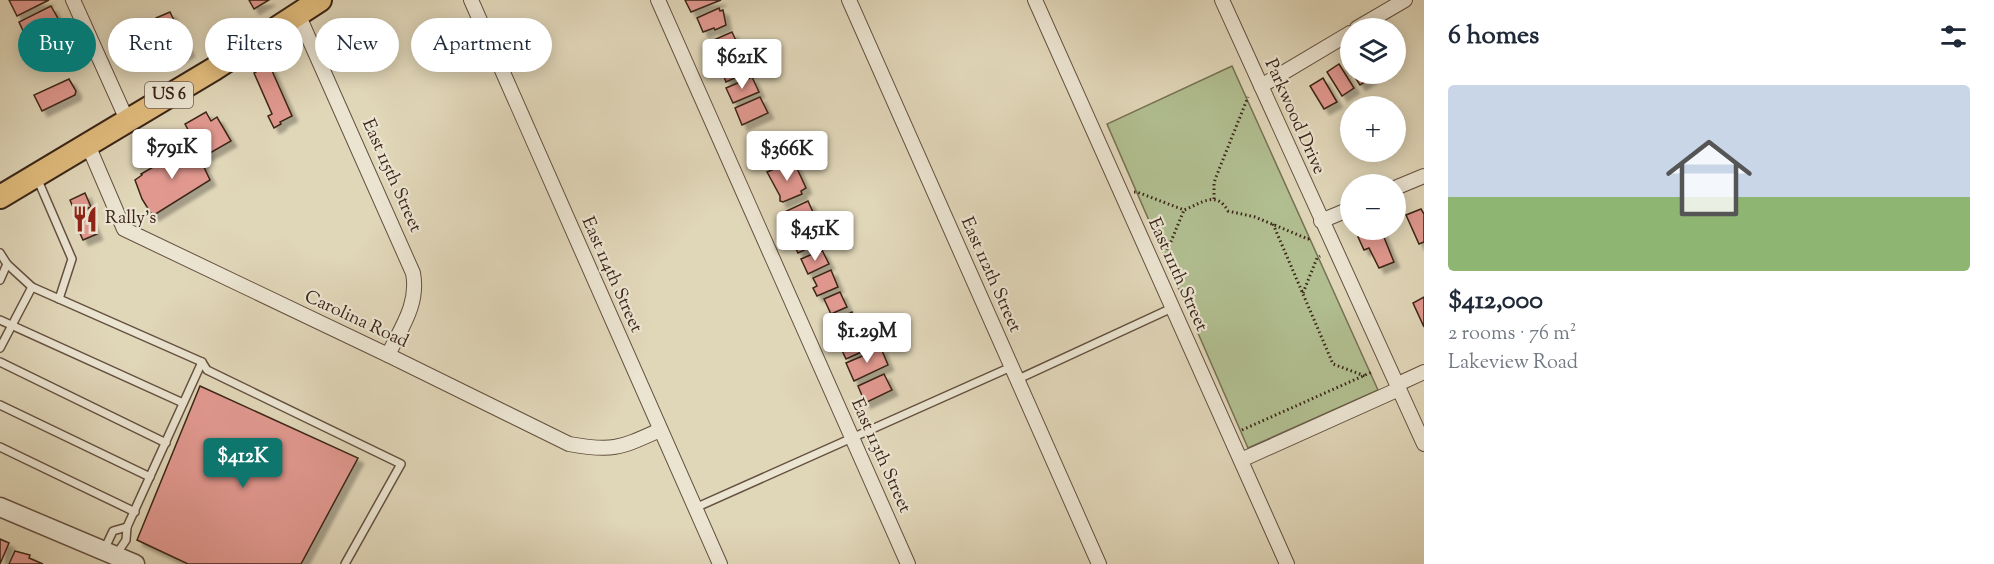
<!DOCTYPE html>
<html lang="en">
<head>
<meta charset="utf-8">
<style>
	body { margin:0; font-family:"Sorts Mill Goudy",serif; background:#f6f6f7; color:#1f2937; height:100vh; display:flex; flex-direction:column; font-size:22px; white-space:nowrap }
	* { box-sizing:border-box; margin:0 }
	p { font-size:20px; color:#747a83 }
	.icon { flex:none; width:33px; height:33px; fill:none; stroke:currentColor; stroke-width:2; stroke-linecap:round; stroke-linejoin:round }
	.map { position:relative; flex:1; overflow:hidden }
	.details { display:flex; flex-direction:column; background:#fff; width:570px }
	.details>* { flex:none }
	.guide { position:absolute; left:18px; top:18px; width:570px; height:54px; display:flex; gap:12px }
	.tools { position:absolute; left:1340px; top:18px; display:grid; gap:12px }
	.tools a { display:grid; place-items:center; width:66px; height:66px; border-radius:50%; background:#fff; box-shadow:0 3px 15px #0003; font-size:30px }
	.price { position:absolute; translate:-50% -51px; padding:0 14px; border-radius:6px; background:#fff; color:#222; font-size:20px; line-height:39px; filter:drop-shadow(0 2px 3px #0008) }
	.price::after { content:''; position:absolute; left:50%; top:36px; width:18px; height:14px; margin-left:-9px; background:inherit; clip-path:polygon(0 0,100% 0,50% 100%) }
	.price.current { background:#0f766e; color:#fff }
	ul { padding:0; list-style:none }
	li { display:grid; align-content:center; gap:12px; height:318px; padding:0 24px }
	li+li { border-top:2px solid #e0e1e3 }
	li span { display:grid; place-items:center; height:186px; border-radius:6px; color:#555 }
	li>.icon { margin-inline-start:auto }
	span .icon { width:108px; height:108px; fill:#fffc; stroke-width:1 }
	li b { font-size:26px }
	h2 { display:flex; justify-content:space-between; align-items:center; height:72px; padding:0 24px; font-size:26px }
	.chip { padding:0 21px; border-radius:27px; background:#fff; box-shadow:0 3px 15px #0003; font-size:21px; line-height:54px }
	.chip.current { background:#0f766e; color:#fff }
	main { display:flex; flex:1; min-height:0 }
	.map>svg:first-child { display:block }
</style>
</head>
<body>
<main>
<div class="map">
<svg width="1424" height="564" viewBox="0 0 1424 564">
	<defs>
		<filter id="shadow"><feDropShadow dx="5.5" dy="5.5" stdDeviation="1.5" flood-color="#0004"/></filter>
	</defs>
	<rect width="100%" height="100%" fill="#e0d6b8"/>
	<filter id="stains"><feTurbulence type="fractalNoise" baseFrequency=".00333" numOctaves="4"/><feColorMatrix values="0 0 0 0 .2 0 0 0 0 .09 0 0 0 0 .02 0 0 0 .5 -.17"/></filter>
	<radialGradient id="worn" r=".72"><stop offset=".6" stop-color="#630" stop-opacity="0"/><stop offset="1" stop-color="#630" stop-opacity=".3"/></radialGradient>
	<!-- green -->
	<path fill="#b1be90" stroke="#767254" stroke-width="1.5" d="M1232 66 1378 390 1248 448 1107 124Z"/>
	<!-- building -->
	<g fill="#e1988f" stroke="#3b2518" stroke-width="1.5" filter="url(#shadow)">
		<path d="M9 0H49L17 16Z"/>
		<path d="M249 0H269L254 9Z"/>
		<path d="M685 0H721L691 12Z"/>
		<path d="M51 6 60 22 26 37 19 22Z"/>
		<path d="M719 8 720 11 723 10 726 25 715 30 714 28 703 32 697 18Z"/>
		<path d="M170 12 189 51 175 60 156 18Z"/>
		<path d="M63 27 71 43 44 56 37 40Z"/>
		<path d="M732 32 740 49 714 59 707 43Z"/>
		<path d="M741 54 750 71 726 82 719 64Z"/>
		<path d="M269 64 292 116 280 122 281 124 274 128 268 116 272 114 254 73Z"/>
		<path d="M1339 64 1354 88 1342 96 1327 72Z"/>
		<path d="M1353 74H1372L1374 76 1360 85Z"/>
		<path d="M752 77 759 92 733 103 726 88Z"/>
		<path d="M1323 78 1337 102 1324 109 1310 86Z"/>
		<path d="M69 79 76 91 75 95 42 111 34 95Z"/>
		<path d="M760 97 768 113 742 125 735 108Z"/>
		<path d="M206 112 211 121 217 117 231 141 203 157 185 124Z"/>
		<path d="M193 144 210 180 154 215H152L142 199 135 180 142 175 141 174Z"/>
		<path d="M789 163 791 166 795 164 806 188 801 191 802 194 783 202 780 201V196L767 172Z"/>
		<path d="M85 193 91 207 86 209 97 234 83 240 78 229 82 228 70 200Z"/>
		<path d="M808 201 816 219 788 232 780 214Z"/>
		<path d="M1421 209 1424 214V242L1419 244 1406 215Z"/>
		<path d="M815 227 822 242 798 253 791 238Z"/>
		<path d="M1374 230H1381L1394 262 1379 268 1369 248 1364 250 1358 237Z"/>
		<path d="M822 250 829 264 808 274 801 259Z"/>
		<path d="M831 270 838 287 817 296 813 288 817 286 813 278Z"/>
		<path d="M840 292 847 307 831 314 824 299Z"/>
		<path d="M1424 297V327L1413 303Z"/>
		<path d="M852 312 859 328 842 336 835 320Z"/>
		<path d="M862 334 868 349 846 359 839 344Z"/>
		<path d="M881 348 888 365 854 381 846 363Z"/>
		<path d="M884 374 892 390 865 403 858 386Z"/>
		<path d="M200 386 358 458 301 564H188L137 540Z"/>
		<path d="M0 539 9 543 0 564Z"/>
		<path d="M15 551 30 555 29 558 43 564H9Z"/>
	</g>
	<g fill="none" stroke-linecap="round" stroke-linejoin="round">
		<!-- service casing -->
		<g stroke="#645140" stroke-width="10">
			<g id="service">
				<path d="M37 178 72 259 59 299"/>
				<path d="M0 253 7 264 32 287 202 362 207 370 401 464 345 564"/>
				<path d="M0 280 7 264"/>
				<path d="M0 320 183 403"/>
				<path d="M0 348 32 287"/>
				<path d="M0 362 166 443"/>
				<path d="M1016 380 1172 308"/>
				<path d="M0 405 150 477"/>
				<path d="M0 447 135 512"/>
				<path d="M695 508 1011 367"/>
				<path d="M104 550 113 531 127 527"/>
				<path d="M116 555 126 540 127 527 202 362"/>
			</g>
		</g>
		<!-- minor casing -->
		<g stroke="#645140" stroke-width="16">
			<g id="minor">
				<path d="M73 0 127 120"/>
				<path d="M471 0 720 564"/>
				<path d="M658 0 908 564"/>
				<path d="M849 0 1099 564"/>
				<path d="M1035 0 1287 564"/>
				<path d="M1222 0 1424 444"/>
				<path d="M298 14 413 273C419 304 401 328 388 355"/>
				<path d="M1357 28 1405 0"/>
				<path d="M1261 86 1350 33"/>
				<path d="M88 145 124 229 388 355 569 444C613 452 620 448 660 430"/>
				<path d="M1395 188 1424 176"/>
				<path d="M1321 221 1350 209"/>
				<path d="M1398 384 1424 372"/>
				<path d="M1241 460 1399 389"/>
			</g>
		</g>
		<!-- tertiary casing -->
		<g stroke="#645140" stroke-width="21">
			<path id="tertiary" d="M0 507 135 564"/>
		</g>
		<!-- primary casing -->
		<g stroke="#3b2518" stroke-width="26">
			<path id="primary" d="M0 197 214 69 320 0"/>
		</g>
		<!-- path -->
		<g stroke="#3b2518" stroke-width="3" stroke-dasharray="1.5 3" stroke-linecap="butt">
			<path d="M1134 192H1137L1184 210C1202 203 1216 190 1228 211L1255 217 1308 239 1311 237"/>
			<path d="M1214 199V183L1216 177 1248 97"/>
			<path d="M1273 224 1333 364 1365 376"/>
			<path d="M1163 258 1165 256 1184 210"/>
			<path d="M1303 293 1317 258 1320 256"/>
			<path d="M1242 430 1372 372"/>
		</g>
		<!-- service -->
		<use href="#service" stroke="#ebe4d1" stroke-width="7"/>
		<!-- minor -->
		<use href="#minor" stroke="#ebe4d1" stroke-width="14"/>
		<!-- tertiary -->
		<use href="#tertiary" stroke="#ebe4d1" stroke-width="18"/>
		<!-- primary -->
		<use href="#primary" stroke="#e0bb7c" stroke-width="22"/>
	</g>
	<!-- icons -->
	<defs>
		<g id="restaurant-bare" transform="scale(2.07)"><path d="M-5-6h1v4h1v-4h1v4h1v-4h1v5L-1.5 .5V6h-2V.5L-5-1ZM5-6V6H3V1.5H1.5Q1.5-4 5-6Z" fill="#8f2418" stroke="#ebe4d1" stroke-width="2.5" paint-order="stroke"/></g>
	</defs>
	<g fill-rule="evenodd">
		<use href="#restaurant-bare" x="85" y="219"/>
	</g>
	<g text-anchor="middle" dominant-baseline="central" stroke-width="4.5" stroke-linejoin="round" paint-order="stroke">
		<!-- shield labels -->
		<rect fill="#ebe4d1" stroke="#705e50" stroke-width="1.5" x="145" y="82" width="48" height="26" rx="4.5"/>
		<g font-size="16" font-weight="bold" fill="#3b2518">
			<text x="169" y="95">US 6</text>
		</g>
		<!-- street labels -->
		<g font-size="18" fill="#3b2518" stroke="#ebe4d1">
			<text transform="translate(1294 117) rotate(66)">Parkwood Drive</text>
			<text transform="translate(391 176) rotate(66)">East 115th Street</text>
			<text transform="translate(611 275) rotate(66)">East 114th Street</text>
			<text transform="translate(990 275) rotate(66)">East 112th Street</text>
			<text transform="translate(1177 275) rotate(66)">East 111th Street</text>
			<text transform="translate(356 320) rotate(25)">Carolina Road</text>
			<text transform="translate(880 456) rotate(66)">East 113th Street</text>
		</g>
		<!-- poi labels -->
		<g font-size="18" fill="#3b2518" stroke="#ebe4d1" text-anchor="start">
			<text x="105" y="219">Rally's</text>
		</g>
	</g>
	<rect width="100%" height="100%" filter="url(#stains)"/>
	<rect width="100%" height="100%" fill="url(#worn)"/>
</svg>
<div class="tools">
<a><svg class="icon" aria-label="layers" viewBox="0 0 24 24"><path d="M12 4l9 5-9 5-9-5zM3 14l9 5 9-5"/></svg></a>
<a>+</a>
<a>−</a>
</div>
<b class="price" style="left:742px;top:90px">$621K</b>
<b class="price" style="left:172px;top:180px">$791K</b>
<b class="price" style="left:787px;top:182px">$366K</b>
<b class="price" style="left:815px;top:262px">$451K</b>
<b class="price" style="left:867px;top:364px">$1.29M</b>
<b class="price current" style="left:243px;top:489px">$412K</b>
<div class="guide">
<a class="chip current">Buy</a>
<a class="chip">Rent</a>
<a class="chip">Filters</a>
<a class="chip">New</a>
<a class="chip">Apartment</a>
</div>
</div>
<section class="details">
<h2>6 homes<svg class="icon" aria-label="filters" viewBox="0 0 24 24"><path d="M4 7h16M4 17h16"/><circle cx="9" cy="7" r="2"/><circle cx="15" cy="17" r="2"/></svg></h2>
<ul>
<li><span style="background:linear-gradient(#c9d6e8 60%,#8fb573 0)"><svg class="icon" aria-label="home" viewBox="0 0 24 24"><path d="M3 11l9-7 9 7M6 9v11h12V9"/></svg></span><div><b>$412,000</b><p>2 rooms · 76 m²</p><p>Lakeview Road</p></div></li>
</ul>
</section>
</main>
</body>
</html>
